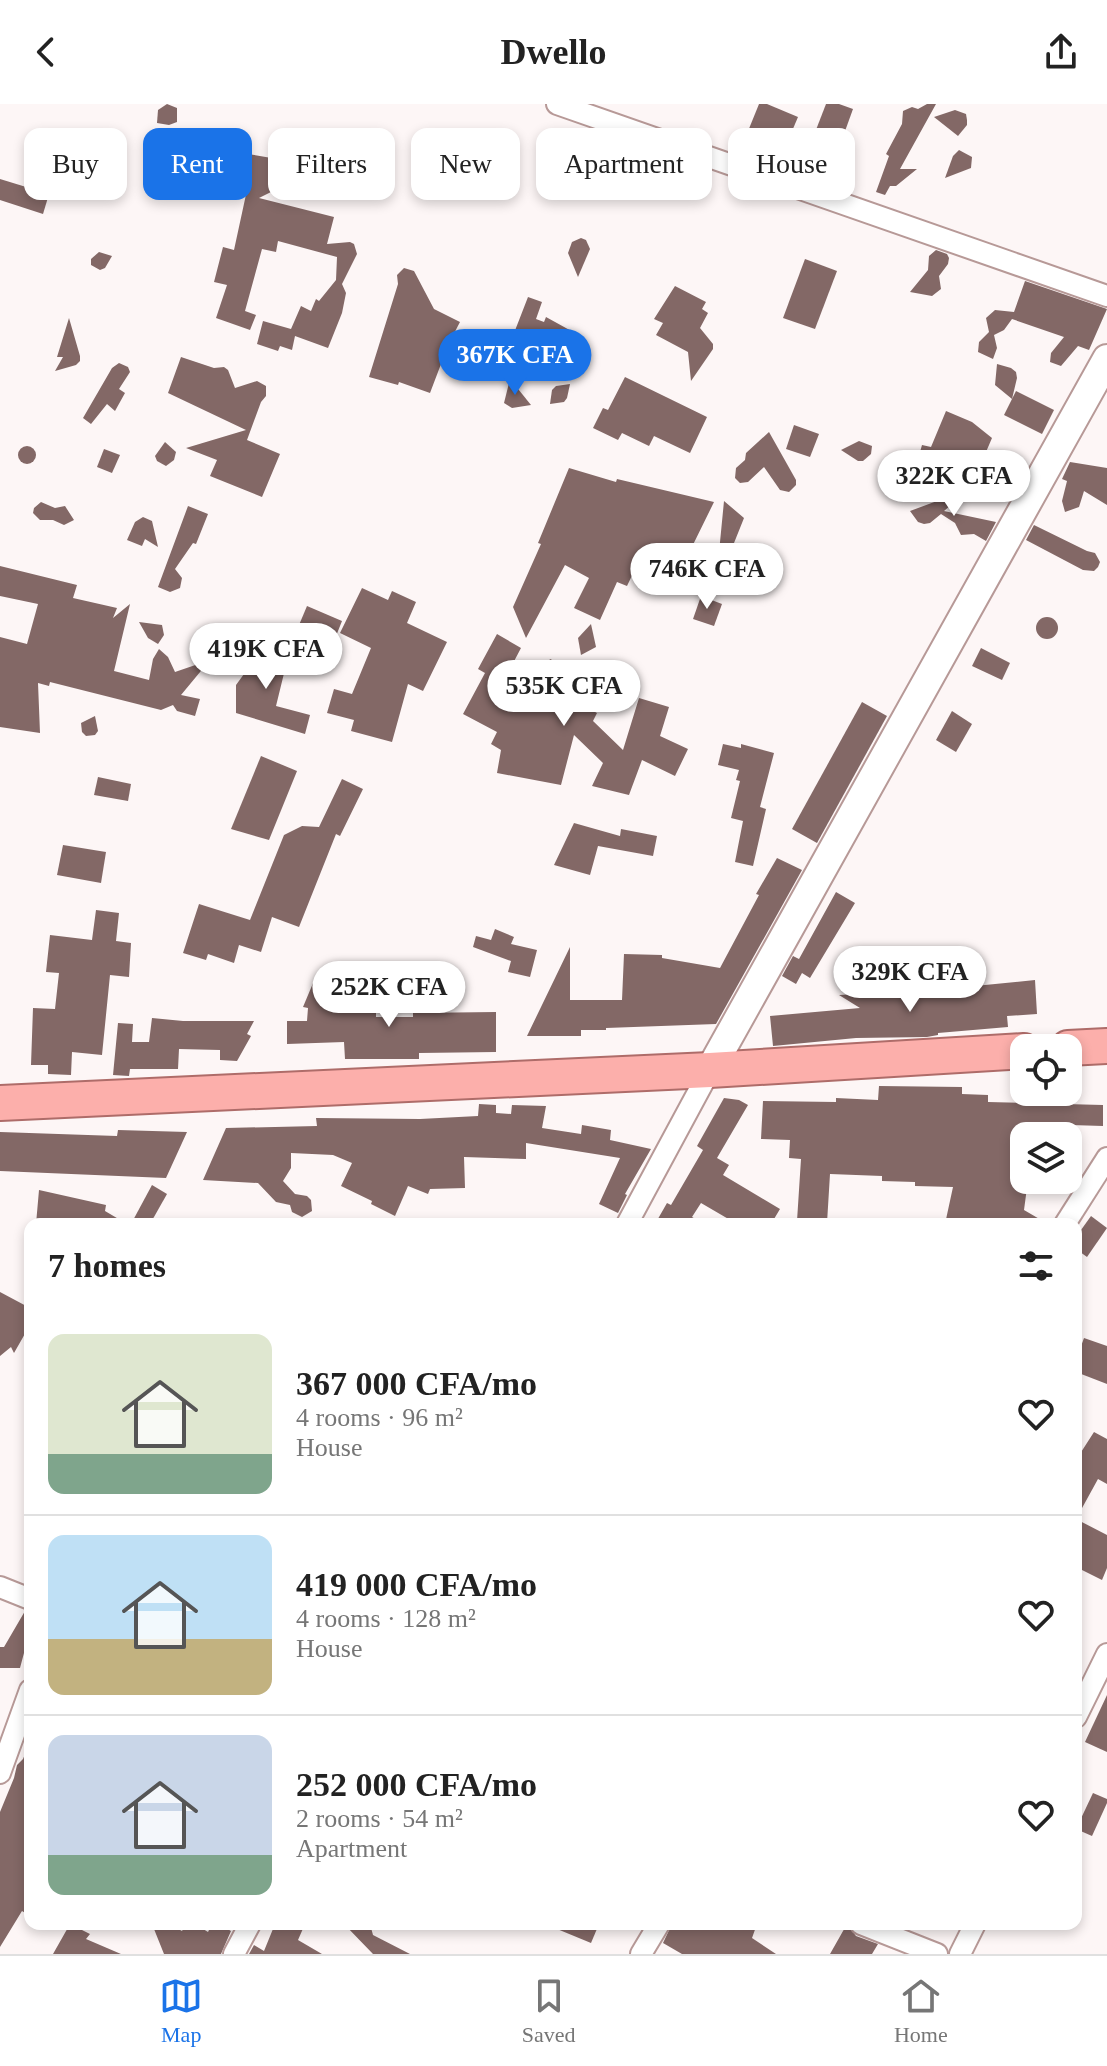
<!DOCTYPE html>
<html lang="en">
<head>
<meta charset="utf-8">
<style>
	body { margin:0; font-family:"Times New Roman",serif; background:#f2f2f2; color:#222; height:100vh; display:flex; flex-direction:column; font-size:30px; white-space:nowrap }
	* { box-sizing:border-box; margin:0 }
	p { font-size:26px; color:#767676 }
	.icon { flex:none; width:44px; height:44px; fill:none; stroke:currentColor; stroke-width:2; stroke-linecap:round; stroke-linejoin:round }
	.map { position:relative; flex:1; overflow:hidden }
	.sheet { position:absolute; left:24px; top:1114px; width:1058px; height:712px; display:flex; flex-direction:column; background:#fff; border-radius:16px; box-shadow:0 4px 12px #0003 }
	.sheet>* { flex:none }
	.guide { position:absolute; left:24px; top:24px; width:1060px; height:72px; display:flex; gap:16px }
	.buttons { position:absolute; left:1010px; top:930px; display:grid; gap:16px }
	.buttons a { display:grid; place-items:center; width:72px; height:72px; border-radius:16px; background:#fff; box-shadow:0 4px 12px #0003; font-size:40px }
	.price { position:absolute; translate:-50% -68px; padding:0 18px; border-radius:28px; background:#fff; color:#222; font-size:26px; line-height:52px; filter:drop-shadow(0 2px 4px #0008) }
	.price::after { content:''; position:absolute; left:50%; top:48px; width:24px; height:18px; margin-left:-12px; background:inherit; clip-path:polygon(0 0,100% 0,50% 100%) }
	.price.on { background:#1a73e8; color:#fff }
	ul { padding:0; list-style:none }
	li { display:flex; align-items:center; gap:24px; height:200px; padding:0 24px }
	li+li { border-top:2px solid #e0e0e0 }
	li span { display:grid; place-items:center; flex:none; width:224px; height:160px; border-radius:16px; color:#555 }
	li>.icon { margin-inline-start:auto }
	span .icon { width:96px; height:96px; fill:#fffc; stroke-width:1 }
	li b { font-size:34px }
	h2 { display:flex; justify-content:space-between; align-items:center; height:96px; padding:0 24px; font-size:34px }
	.chip { padding:0 28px; border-radius:16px; background:#fff; box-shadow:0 4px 12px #0003; font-size:28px; line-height:72px }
	.chip.on { background:#1a73e8; color:#fff }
	header { display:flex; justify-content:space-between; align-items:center; height:104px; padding:0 24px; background:#fff; font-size:36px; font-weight:600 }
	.dock { display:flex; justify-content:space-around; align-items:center; height:112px; border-top:2px solid #e0e0e0; background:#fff; font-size:22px; color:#767676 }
	.dock a { display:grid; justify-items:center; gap:4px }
	.dock .on { color:#1a73e8 }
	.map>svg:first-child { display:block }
</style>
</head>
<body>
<header><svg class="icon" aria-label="back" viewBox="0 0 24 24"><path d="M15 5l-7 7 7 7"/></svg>Dwello<svg class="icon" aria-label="share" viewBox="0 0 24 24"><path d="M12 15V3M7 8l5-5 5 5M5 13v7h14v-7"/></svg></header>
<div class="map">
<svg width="1107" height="1850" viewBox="0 0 1107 1850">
	<rect width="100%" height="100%" fill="#fdf6f6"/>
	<!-- building -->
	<g fill="#836866">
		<path d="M167 0 177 4V18L169 21 157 19 158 6Z"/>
		<path d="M759 0H767L798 13 781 53 744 37Z"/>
		<path d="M826 0H839L853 5 840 41 814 31Z"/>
		<path d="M927 0H936L900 65H917L896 82H890L885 91 876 88 889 52 886 50 902 20 903 7 912 3 918 5Z"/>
		<path d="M955 6 966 10 967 16V21L958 32 934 13Z"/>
		<path d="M296 34 307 39 306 48 297 59 304 60 303 70 299 74 259 94 334 113 327 140 350 138 354 140 357 150 342 180 346 189 342 209 328 244 295 232 292 246 280 242 278 247 257 240 263 217 291 225 301 202 311 207 316 195 319 197 336 176 337 153 278 137 276 148 262 145 245 207 256 211 250 226 216 214 227 181 214 178 223 143 234 146 250 72 244 71 248 50 289 57 290 41Z"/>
		<path d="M959 46 972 53 971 64 945 74 953 52Z"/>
		<path d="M0 75 49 90 43 110 0 96Z"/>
		<path d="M581 134 586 136 590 145 578 173 568 149 572 138Z"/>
		<path d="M936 146 947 150 949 154 948 160 939 172 941 185 932 192 910 188 928 166 929 152Z"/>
		<path d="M99 148 112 152 105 164 100 166 91 161V155Z"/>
		<path d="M805 155 837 167 815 225 783 214Z"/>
		<path d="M404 164 414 167 434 205 460 218 449 239 430 289 399 278 398 281 369 273 398 180 397 171Z"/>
		<path d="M1025 177 1107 205 1089 246 1078 242 1061 262 1050 258 1051 249 1064 233 1012 215 1004 226 994 231 997 244 993 255 978 248 979 238 989 228 986 214 995 206 1014 208Z"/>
		<path d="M675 182 706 198 702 205 708 209 700 224 713 240V245L691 277 688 248 656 231 663 219 654 215Z"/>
		<path d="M528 193 542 198 536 215 544 218 546 213 584 234 572 256 536 237 535 240 529 237 516 274 487 265 496 238 509 242Z"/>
		<path d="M69 214 80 252V257L76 261 55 267 63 253H57Z"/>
		<path d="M181 253 214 264 224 263 228 266 235 284 257 277 266 282V292L261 298 247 336 280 350 262 393 210 372 217 356 186 344 246 326 168 289Z"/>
		<path d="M119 259 128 263 130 268 119 285 125 289 115 307 107 300 91 320 83 314 112 264Z"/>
		<path d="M997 260 1011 264 1016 268 1017 274 1012 295 1016 287 1054 306 1042 330 1004 311 1012 295 995 281Z"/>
		<path d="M625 273 707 313 690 349 654 332 649 342 622 329 618 336 593 324 603 304 608 306Z"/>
		<path d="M510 275 531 301 512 304 504 299Z"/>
		<path d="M570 280 567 294 564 298 550 300 552 286 556 282Z"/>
		<path d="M946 307 972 318 992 334 986 348 1015 352 1019 355 1022 360 1017 371 1006 375 1004 379 936 350 923 397 907 393 922 341 931 343Z"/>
		<path d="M794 321 819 330 810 353 786 345Z"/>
		<path d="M769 328 796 376V381L789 388 780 386 764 363 748 378 740 379 735 374 736 364 745 356 746 349Z"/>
		<path d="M859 337 872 342 871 350 863 357H858L841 346Z"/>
		<path d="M165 338 176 348 174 356 166 362 157 357 155 352Z"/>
		<circle cx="27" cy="351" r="9"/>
		<path d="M104 345 120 351 112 369 97 363Z"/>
		<path d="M1070 358 1107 364V401L1084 387 1079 403 1065 408 1062 397 1067 377 1062 375Z"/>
		<path d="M569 364 616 378 617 375 714 398 687 453 680 450 667 476 637 461 627 482 617 478 600 516 574 504 589 474 565 461 526 534 513 503 541 440 538 439Z"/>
		<path d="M964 387 965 389 944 407 996 418 986 437 974 430 961 431 955 419 941 410 930 419 924 420 918 418 910 407Z"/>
		<path d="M724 397 744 414 730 449 735 468 722 476 717 469Z"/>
		<path d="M41 398 55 404 65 402 74 416 64 421 53 416H40L33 409 34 404Z"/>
		<path d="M188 402 208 410 196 440 193 439 175 465 182 474 180 484 170 488 158 483Z"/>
		<path d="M143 413 152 417 158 443 145 435 142 442 127 436 135 418Z"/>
		<path d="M1034 421 1087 447 1095 449 1100 458 1098 463 1094 467 1083 466 1026 436Z"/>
		<path d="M0 462 77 481 73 494 117 504 113 514 130 500 114 567 149 576 153 555 159 545 168 553 175 568 210 556 181 591 200 595 195 612 177 607 173 601 161 606 50 578 49 582 38 579 40 629 0 623V533L27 540 38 500 0 492Z"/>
		<path d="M362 484 388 496 392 487 416 498 407 519 447 538 423 587 408 580 392 638 351 627 354 616 327 609 334 585 352 590 371 544 340 529Z"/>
		<path d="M701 492 722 500 714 522 693 515Z"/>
		<path d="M307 502 342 517 322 567 286 552Z"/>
		<circle cx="1047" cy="524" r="11"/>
		<path d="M139 518 162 521 164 531 158 540 148 534Z"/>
		<path d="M591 520 596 543 581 551 578 534Z"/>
		<path d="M497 530 521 544 498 588 527 604 550 555 575 567 563 591 597 609 593 617 623 646 639 594 669 603 660 632 688 645 675 672 642 656 629 691 592 682 603 659 574 631 561 681 497 669 501 646 491 640 497 628 463 610 485 569 478 565Z"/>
		<path d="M981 544 1010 559 1002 576 972 562Z"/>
		<path d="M246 546 263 553 264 547 288 553 276 602 310 611 305 630 236 609V581L244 570 237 556 238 551Z"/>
		<path d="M862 598 887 612 817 739 792 725Z"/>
		<path d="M952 607 972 620 956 648 936 636Z"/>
		<path d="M95 612 98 627 95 631 86 632 82 628 81 619Z"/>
		<path d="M723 640 741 644V640L774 649 760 703 766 705 753 762 735 758 743 717 731 714 740 677 736 676 739 666 718 661Z"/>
		<path d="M261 652 297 667 269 736 231 725Z"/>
		<path d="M98 673 131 680 128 697 94 691Z"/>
		<path d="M342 675 363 685 340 732 336 730 299 823 272 813 261 848 239 841 234 859 208 850 206 856 183 849 199 800 250 816 284 731 302 722 319 723Z"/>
		<path d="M574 719 620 732 621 725 657 732 653 752 598 742 590 771 554 761Z"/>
		<path d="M63 741 106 748 101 779 57 771Z"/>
		<path d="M777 754 802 766 716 920 606 924V926H581V932H527L570 843V896H622L624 850 662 851V854L720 864 759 791 756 790Z"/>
		<path d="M836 788 855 799 810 874 802 869 796 880 782 872 793 852 799 855Z"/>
		<path d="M96 806 119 809 116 837 131 839 129 873 110 871 102 951 72 948 71 971 48 970V961H31L33 904 55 905 59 869 46 868 50 831 92 836Z"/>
		<path d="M495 825 514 833 511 840 537 846 530 873 508 868 511 857 473 843 476 832 491 836Z"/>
		<path d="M316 872 334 879 327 896 376 895V913H413V909L496 908V948L419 949V955H345L344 938 287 940V917H307L308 904 303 903Z"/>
		<path d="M1035 876 1037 910 1007 912 1008 923 938 929V931L927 933 856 934 773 942 770 912 860 904 839 891 897 888V886L923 884 924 887Z"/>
		<path d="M152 914 183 917H254L247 930 251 932 237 957 220 956V946L179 945 178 965H130L129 972 113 971 118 919 133 920 132 938H149Z"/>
		<path d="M879 982 962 983V990L988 991V998L1103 1001V1022L1038 1020 1037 1026 1024 1025V1076H1028L1024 1106 1048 1120H945L953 1083 915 1082V1078L882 1077V1072L830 1070 827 1119 797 1117 801 1055 789 1054 790 1036 761 1035 763 997 836 998V994L878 996Z"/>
		<path d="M724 994 739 996 748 1001 717 1054 729 1061 723 1071 780 1105 771 1120H737L701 1099 692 1113 704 1120H655L667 1099 671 1101 703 1046 697 1042Z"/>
		<path d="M479 1000 496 1001V1009L511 1010 512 1001 546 1002 542 1024 581 1030 582 1021 611 1026 610 1036 651 1045 625 1090 627 1091 618 1109 599 1100 620 1054 526 1039V1055L464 1053 465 1084 430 1085 428 1090 408 1082 395 1112 371 1100 372 1097 341 1082 352 1059 333 1051 291 1049V1064L283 1077 295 1090 307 1092 311 1096 312 1107 302 1113 292 1108 290 1101 276 1098 258 1079 203 1076 226 1024 317 1022 316 1014 420 1015 478 1012Z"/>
		<path d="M118 1026 187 1028 166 1074 0 1067V1028L117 1032Z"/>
		<path d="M152 1081 167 1090 150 1120H131Z"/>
		<path d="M39 1086 106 1101 105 1107 127 1120H36Z"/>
		<path d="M1091 1112 1107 1124 1087 1153 1076 1145V1133Z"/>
		<path d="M0 1188 30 1204V1221L14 1249 11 1243 0 1252Z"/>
		<path d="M1084 1234 1107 1242V1280L1076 1268V1256Z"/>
		<path d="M1094 1328 1107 1335V1380L1098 1375 1076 1415V1356Z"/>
		<path d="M1076 1415 1107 1431V1464L1102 1476 1076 1463Z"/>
		<path d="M25 1507 30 1508V1544L24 1549 20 1564H0V1543H4Z"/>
		<path d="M1107 1591V1648L1085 1638Z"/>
		<path d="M30 1638V1812L22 1807 0 1843V1708L14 1674 17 1661 23 1655Z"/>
		<path d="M1093 1689 1107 1695V1699L1092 1732 1076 1725Z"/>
		<path d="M70 1820 90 1830 86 1835 121 1850H53Z"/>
		<path d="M152 1820H169L182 1827 186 1820H195L208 1828 212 1820H219L231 1827 221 1850H164Z"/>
		<path d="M275 1820H305L298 1836 322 1850H249L254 1841 264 1847Z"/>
		<path d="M344 1820H370L373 1831 410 1850H373Z"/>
		<path d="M545 1820H599L591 1839Z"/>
		<path d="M672 1820H757L752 1834 776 1850H682L663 1839Z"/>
		<path d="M847 1820 856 1832 878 1840 872 1850H830Z"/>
	</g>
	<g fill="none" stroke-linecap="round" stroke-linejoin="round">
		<!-- minor casing -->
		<g stroke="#b79997" stroke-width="24">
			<g id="minor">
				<path d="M557 0 1107 192"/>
				<path d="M627 1120 710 966"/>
				<path d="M1065 1120 1107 1054"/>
				<path d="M0 1483 30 1495"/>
				<path d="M1076 1613 1107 1550"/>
				<path d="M0 1669 30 1586"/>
				<path d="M861 1820 937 1850"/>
				<path d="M234 1850 250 1820"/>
				<path d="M641 1850 659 1820"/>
				<path d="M960 1850 975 1820"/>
			</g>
		</g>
		<!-- secondary casing -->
		<g stroke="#b79997" stroke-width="32">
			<path id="secondary" d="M710 966 1107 255"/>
		</g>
		<!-- trunk casing -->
		<g stroke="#ae6c69" stroke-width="38">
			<g id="trunk">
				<path d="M1068 944 1107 942"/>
				<path d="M0 999 710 966 1024 947"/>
			</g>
		</g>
		<!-- minor -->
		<use href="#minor" stroke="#fff" stroke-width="20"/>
		<!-- secondary -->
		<use href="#secondary" stroke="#fff" stroke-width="28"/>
		<!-- trunk -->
		<use href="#trunk" stroke="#fcafab" stroke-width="34"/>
	</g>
</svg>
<div class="buttons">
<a><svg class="icon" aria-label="locate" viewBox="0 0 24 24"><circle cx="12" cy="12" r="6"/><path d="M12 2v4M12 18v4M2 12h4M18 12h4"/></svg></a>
<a><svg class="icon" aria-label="layers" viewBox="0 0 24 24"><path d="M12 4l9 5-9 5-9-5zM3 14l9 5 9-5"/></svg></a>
</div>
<b class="price on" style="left:515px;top:293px">367K CFA</b>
<b class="price" style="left:954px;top:414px">322K CFA</b>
<b class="price" style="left:707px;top:507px">746K CFA</b>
<b class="price" style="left:266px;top:587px">419K CFA</b>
<b class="price" style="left:564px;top:624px">535K CFA</b>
<b class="price" style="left:910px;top:910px">329K CFA</b>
<b class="price" style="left:389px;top:925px">252K CFA</b>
<div class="guide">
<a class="chip">Buy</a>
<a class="chip on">Rent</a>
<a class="chip">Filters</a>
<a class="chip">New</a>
<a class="chip">Apartment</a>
<a class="chip">House</a>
</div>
<section class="sheet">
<h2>7 homes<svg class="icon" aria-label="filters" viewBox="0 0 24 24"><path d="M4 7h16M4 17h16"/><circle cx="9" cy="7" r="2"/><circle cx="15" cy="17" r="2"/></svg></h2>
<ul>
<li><span style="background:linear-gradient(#dfe7d0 75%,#7fa58c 0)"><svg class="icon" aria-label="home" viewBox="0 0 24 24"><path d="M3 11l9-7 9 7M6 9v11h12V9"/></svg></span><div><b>367 000 CFA/mo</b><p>4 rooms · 96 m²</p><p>House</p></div><svg class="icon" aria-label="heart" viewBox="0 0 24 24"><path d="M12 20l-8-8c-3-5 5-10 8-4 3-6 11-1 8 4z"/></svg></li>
<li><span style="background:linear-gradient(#bfe0f5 65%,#c2b280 0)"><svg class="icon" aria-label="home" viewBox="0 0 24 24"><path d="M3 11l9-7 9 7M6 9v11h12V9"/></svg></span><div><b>419 000 CFA/mo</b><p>4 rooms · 128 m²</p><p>House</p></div><svg class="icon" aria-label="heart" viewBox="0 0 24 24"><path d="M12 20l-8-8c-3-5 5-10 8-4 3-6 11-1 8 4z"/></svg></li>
<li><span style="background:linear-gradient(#c9d6e8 75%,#7fa58c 0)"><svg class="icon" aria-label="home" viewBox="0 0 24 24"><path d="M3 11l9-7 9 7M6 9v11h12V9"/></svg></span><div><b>252 000 CFA/mo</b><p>2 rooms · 54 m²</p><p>Apartment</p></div><svg class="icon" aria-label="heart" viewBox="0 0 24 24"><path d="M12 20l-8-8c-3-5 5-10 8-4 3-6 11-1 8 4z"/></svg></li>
</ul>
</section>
</div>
<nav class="dock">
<a class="on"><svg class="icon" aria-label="map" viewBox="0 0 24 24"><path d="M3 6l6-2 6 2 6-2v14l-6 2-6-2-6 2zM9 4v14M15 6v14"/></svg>Map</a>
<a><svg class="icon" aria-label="saved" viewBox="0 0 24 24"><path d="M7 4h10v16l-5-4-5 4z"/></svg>Saved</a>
<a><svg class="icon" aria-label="home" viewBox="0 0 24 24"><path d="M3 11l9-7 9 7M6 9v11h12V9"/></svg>Home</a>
</nav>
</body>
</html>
